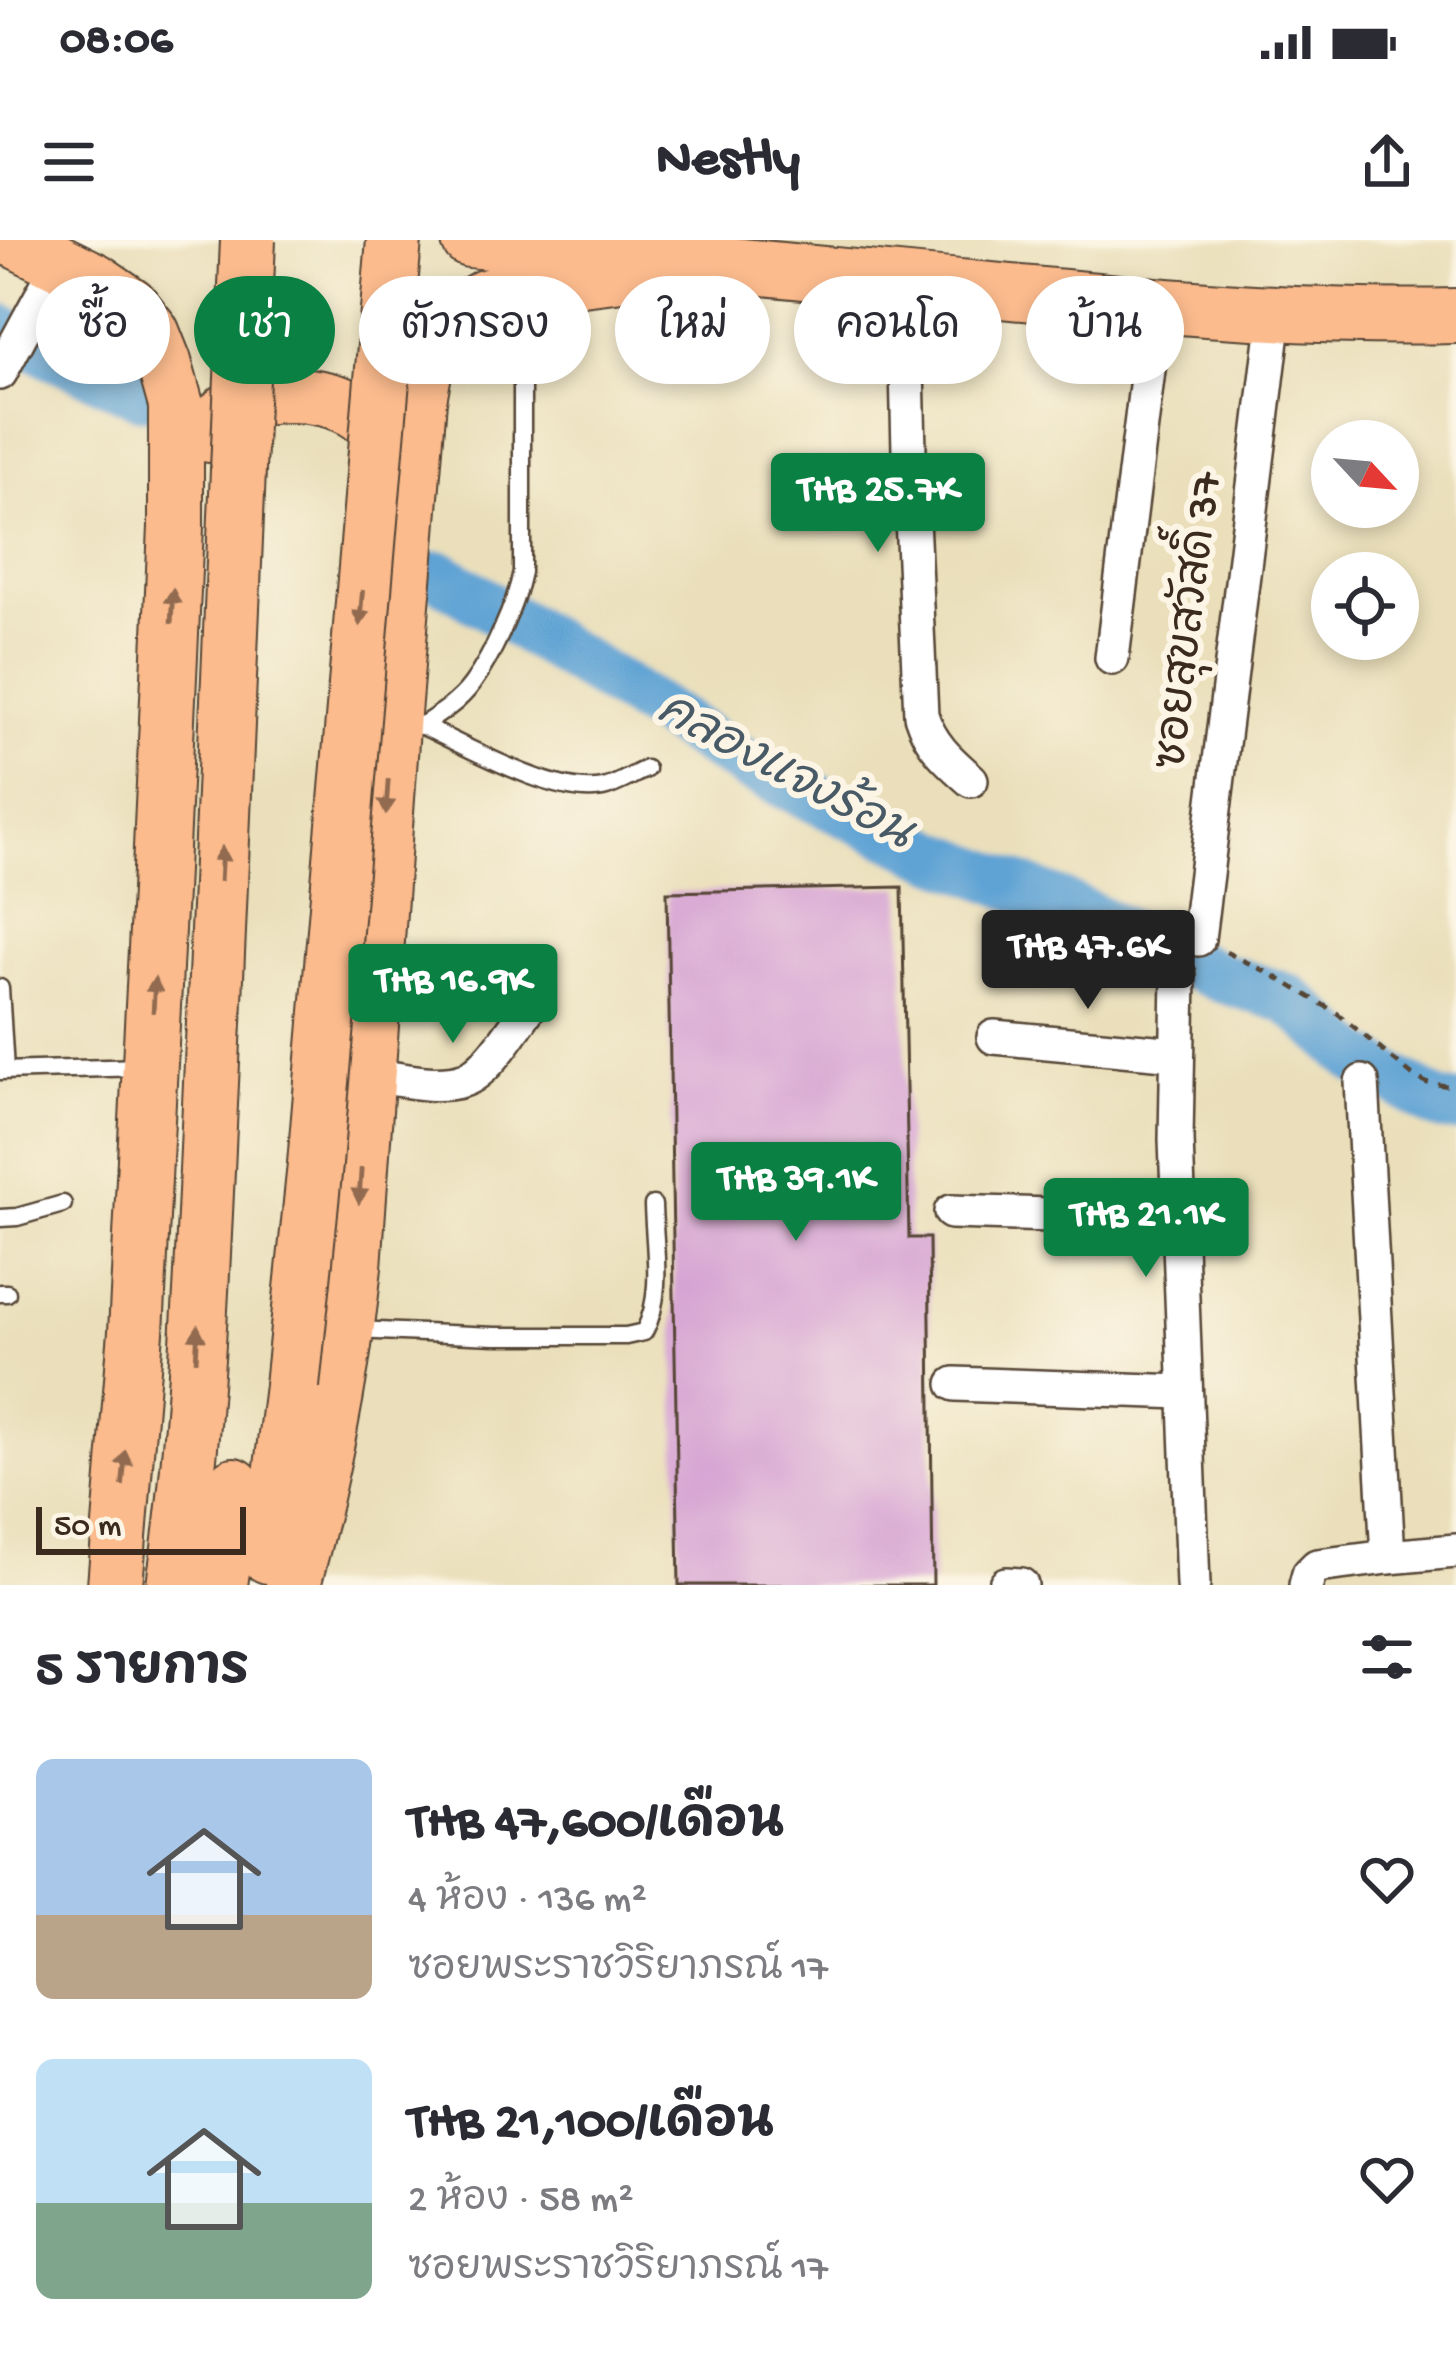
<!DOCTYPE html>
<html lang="th">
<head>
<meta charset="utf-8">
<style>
	body { margin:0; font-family:"Gochi Hand","Playpen Sans Thai",sans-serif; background:#f7f7f7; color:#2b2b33; height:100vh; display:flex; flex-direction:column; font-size:45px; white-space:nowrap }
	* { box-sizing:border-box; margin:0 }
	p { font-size:39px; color:#7c7c81 }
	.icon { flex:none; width:66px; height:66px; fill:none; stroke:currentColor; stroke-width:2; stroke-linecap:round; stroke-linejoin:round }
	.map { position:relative; height:1345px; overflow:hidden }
	.sheet { display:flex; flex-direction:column; background:#fff; flex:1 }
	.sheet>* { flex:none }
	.hud { position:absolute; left:36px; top:36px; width:1386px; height:108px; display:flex; gap:24px }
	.needle { width:78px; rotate:116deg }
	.fabs { position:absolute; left:1311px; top:180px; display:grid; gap:24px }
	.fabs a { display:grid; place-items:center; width:108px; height:108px; border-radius:50%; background:#fff; box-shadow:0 6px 18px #0003; font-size:60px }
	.scale { position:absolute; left:36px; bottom:30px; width:210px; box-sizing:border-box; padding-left:12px; border:6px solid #3b2a1e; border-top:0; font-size:33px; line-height:42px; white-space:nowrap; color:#3b2a1e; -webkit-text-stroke:9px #fcf5e5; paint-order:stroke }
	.price { position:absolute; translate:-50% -102px; padding:0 27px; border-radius:12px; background:#0b8043; color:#fff; font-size:39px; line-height:78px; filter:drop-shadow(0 3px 6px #0008) }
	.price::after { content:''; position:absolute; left:50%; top:72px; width:36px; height:27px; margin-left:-18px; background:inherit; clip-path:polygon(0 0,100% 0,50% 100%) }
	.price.active { background:#222; color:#fff }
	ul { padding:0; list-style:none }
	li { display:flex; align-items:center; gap:36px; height:300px; padding:0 36px }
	li span { display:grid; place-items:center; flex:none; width:336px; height:240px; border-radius:18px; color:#555 }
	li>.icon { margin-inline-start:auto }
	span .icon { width:144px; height:144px; fill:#fffc; stroke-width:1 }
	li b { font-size:51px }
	h2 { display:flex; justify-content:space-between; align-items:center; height:144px; padding:0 36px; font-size:51px }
	.chip { padding:0 42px; border-radius:54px; background:#fff; box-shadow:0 6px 18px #0003; font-size:42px; line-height:108px }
	.chip.active { background:#0b8043; color:#fff }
	.status { display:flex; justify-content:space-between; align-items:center; height:84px; padding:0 60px; background:#fff; direction:ltr }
	.status svg { height:33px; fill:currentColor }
	header { display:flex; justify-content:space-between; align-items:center; height:156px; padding:0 36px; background:#fff; font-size:54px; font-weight:700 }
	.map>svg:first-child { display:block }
</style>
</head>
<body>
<div class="status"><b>08:06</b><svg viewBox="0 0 49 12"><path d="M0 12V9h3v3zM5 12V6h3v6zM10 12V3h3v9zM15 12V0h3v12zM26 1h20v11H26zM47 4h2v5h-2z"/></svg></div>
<header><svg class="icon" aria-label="menu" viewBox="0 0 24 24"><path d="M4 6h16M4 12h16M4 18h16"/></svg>Nestly<svg class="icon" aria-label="share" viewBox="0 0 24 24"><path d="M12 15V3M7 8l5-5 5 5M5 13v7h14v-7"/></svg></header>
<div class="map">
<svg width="1456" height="1345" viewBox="0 0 1456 1345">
	<rect width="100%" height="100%" fill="#fcf5e5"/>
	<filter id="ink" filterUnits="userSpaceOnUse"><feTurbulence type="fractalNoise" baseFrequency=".00833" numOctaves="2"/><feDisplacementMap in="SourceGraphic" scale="24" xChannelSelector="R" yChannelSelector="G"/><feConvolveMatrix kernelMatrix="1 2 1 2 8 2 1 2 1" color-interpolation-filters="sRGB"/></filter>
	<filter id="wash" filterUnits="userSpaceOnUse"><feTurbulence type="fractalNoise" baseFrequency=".004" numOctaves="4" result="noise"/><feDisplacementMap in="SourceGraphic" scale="48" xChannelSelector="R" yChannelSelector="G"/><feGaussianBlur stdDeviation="2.7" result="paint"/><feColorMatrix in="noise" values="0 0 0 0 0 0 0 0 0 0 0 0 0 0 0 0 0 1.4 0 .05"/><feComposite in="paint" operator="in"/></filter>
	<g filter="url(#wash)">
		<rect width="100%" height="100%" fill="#eadfba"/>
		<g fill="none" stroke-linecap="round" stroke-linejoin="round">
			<!-- river -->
			<g stroke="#5ea3d4" stroke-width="51">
				<path d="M0 89 141 154"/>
				<path d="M441 336 750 527 935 615 1066 666 1222 738 1289 759 1354 816 1438 865 1456 867"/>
			</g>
		</g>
		<g id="blocks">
			<!-- building -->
			<path fill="#d6a3d3" d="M902 647 909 998H929L933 1345H679L667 652Z"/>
		</g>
	</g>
	<g filter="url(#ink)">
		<use href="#blocks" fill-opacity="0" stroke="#554535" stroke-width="3"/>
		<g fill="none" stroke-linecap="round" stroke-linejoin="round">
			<!-- service casing -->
			<g stroke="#554535" stroke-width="21">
				<g id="service">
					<path d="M418 484C463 504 555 558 603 548 617 545 632 535 646 529"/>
					<path d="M421 486C440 474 459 462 472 444 493 415 515 366 522 332V112L519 55"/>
					<path d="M0 748 5 830"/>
					<path d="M0 831 143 827"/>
					<path d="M0 978 17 977 63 964"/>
					<path d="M0 1053H7"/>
					<path d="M354 1090 495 1096H626L644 1092C664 1056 654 1006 653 965"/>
				</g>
			</g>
			<!-- minor casing -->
			<g stroke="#554535" stroke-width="38">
				<g id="minor">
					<path d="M905 41 909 212 921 475C930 504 948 520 971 540"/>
					<path d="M0 133 60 22"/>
					<path d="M1112 418 1156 66"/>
					<path d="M1198 699 1275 75"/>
					<path d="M1179 735 1176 900 1193 1345"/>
					<path d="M994 797 1176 814"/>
					<path d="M368 835C397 838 434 849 463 840 488 833 516 784 532 763"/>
					<path d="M951 972 1178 979"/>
					<path d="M955 1144 1184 1152"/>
					<path d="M1388 1317 1456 1311"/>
					<path d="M1006 1344 1021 1345"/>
					<path d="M1306 1345 1309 1334 1317 1326 1388 1317 1362 842"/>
				</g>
			</g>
			<!-- primary casing -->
			<g stroke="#554535" stroke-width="58">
				<g id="primary">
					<path d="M14 0 95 40 130 64 152 92 164 122 176 165V287L159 651 136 1092 115 1345"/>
					<path d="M469 0C626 16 783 29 940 45 1112 62 1283 80 1456 76"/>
					<path d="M209 195C216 184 223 173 233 167 270 147 346 151 373 186 383 198 387 215 388 230"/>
					<path d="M268 1316 274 1292 292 1146"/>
					<path d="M174 1345C201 1159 204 970 214 783"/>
					<path d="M220 1345 234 1245"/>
					<path d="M293 1345C321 1241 343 1134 354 1027L393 473 419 160 427 117 441 90 458 72 485 57 519 47 701 24"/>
				</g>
			</g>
			<!-- path -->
			<path stroke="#554535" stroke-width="4.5" stroke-dasharray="9 9" stroke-linecap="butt" d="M1226 712 1271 734 1337 773 1412 835 1427 843 1456 847"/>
			<!-- service -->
			<use href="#service" stroke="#fff" stroke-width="16"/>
			<!-- minor -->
			<use href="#minor" stroke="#fff" stroke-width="33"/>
			<!-- primary -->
			<use href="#primary" stroke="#fbbb8d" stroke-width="54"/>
			<!-- primary-bridge casing -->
			<g stroke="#554535" stroke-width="58" stroke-linecap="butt">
				<g id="primary-bridge">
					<path d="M214 783 248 0"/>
					<path d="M292 1146 315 924 394 0"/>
				</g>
			</g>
			<!-- primary-bridge -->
			<use href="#primary-bridge" stroke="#fbbb8d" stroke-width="54"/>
		</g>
		<!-- one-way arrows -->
		<defs><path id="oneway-solid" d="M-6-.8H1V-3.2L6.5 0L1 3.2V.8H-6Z" transform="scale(3)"/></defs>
		<g fill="#916b50">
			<use href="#oneway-solid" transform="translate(172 366) rotate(-87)"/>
			<use href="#oneway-solid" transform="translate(361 368) rotate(95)"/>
			<use href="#oneway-solid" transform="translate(387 557) rotate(94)"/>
			<use href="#oneway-solid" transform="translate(221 624) rotate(-87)"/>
			<use href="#oneway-solid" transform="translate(154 755) rotate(-87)"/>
			<use href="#oneway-solid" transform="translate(360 946) rotate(94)"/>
			<use href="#oneway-solid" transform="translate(197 1103) rotate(-87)"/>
			<use href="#oneway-solid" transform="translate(124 1228) rotate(-85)"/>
		</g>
	</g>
	<g text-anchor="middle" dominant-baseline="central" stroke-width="12" stroke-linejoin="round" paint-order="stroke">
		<!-- street labels -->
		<g font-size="45" fill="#3b2a1e" stroke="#fcf5e5">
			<text transform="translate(1192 381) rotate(-83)">ซอยสุขสวัสดิ์ 37</text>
		</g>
		<!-- water labels -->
		<g font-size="48" font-style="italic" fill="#495a67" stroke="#fcf5e5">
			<text transform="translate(783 535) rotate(28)">คลองแจงร้อน</text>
		</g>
	</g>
</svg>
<div class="fabs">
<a><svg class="needle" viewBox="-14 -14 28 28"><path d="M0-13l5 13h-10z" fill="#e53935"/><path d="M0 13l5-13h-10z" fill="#7c7c81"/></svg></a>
<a><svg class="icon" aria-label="locate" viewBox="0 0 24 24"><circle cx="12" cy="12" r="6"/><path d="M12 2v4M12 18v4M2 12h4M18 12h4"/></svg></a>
</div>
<div class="scale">50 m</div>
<b class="price" style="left:878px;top:315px">THB 25.7K</b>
<b class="price active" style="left:1088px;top:772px">THB 47.6K</b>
<b class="price" style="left:453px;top:806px">THB 16.9K</b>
<b class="price" style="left:796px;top:1004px">THB 39.1K</b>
<b class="price" style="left:1146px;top:1040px">THB 21.1K</b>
<div class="hud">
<a class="chip">ซื้อ</a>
<a class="chip active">เช่า</a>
<a class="chip">ตัวกรอง</a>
<a class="chip">ใหม่</a>
<a class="chip">คอนโด</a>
<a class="chip">บ้าน</a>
</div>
</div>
<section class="sheet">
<h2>5 รายการ<svg class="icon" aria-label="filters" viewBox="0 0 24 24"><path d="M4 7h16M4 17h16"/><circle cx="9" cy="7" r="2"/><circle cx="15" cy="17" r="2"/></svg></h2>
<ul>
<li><span style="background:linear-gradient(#a9c7e8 65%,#b9a48a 0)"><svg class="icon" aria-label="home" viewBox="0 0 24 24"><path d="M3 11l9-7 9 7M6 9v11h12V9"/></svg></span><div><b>THB 47,600/เดือน</b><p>4 ห้อง · 136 m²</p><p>ซอยพระราชวิริยาภรณ์ 17</p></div><svg class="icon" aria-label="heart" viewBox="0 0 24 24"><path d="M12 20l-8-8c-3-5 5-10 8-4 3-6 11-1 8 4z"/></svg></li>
<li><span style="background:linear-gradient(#bfe0f5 60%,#7fa58c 0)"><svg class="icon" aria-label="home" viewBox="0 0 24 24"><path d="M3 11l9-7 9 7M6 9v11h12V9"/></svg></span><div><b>THB 21,100/เดือน</b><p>2 ห้อง · 58 m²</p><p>ซอยพระราชวิริยาภรณ์ 17</p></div><svg class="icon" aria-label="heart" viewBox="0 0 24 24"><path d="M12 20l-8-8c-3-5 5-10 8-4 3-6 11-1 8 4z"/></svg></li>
</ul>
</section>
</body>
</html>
